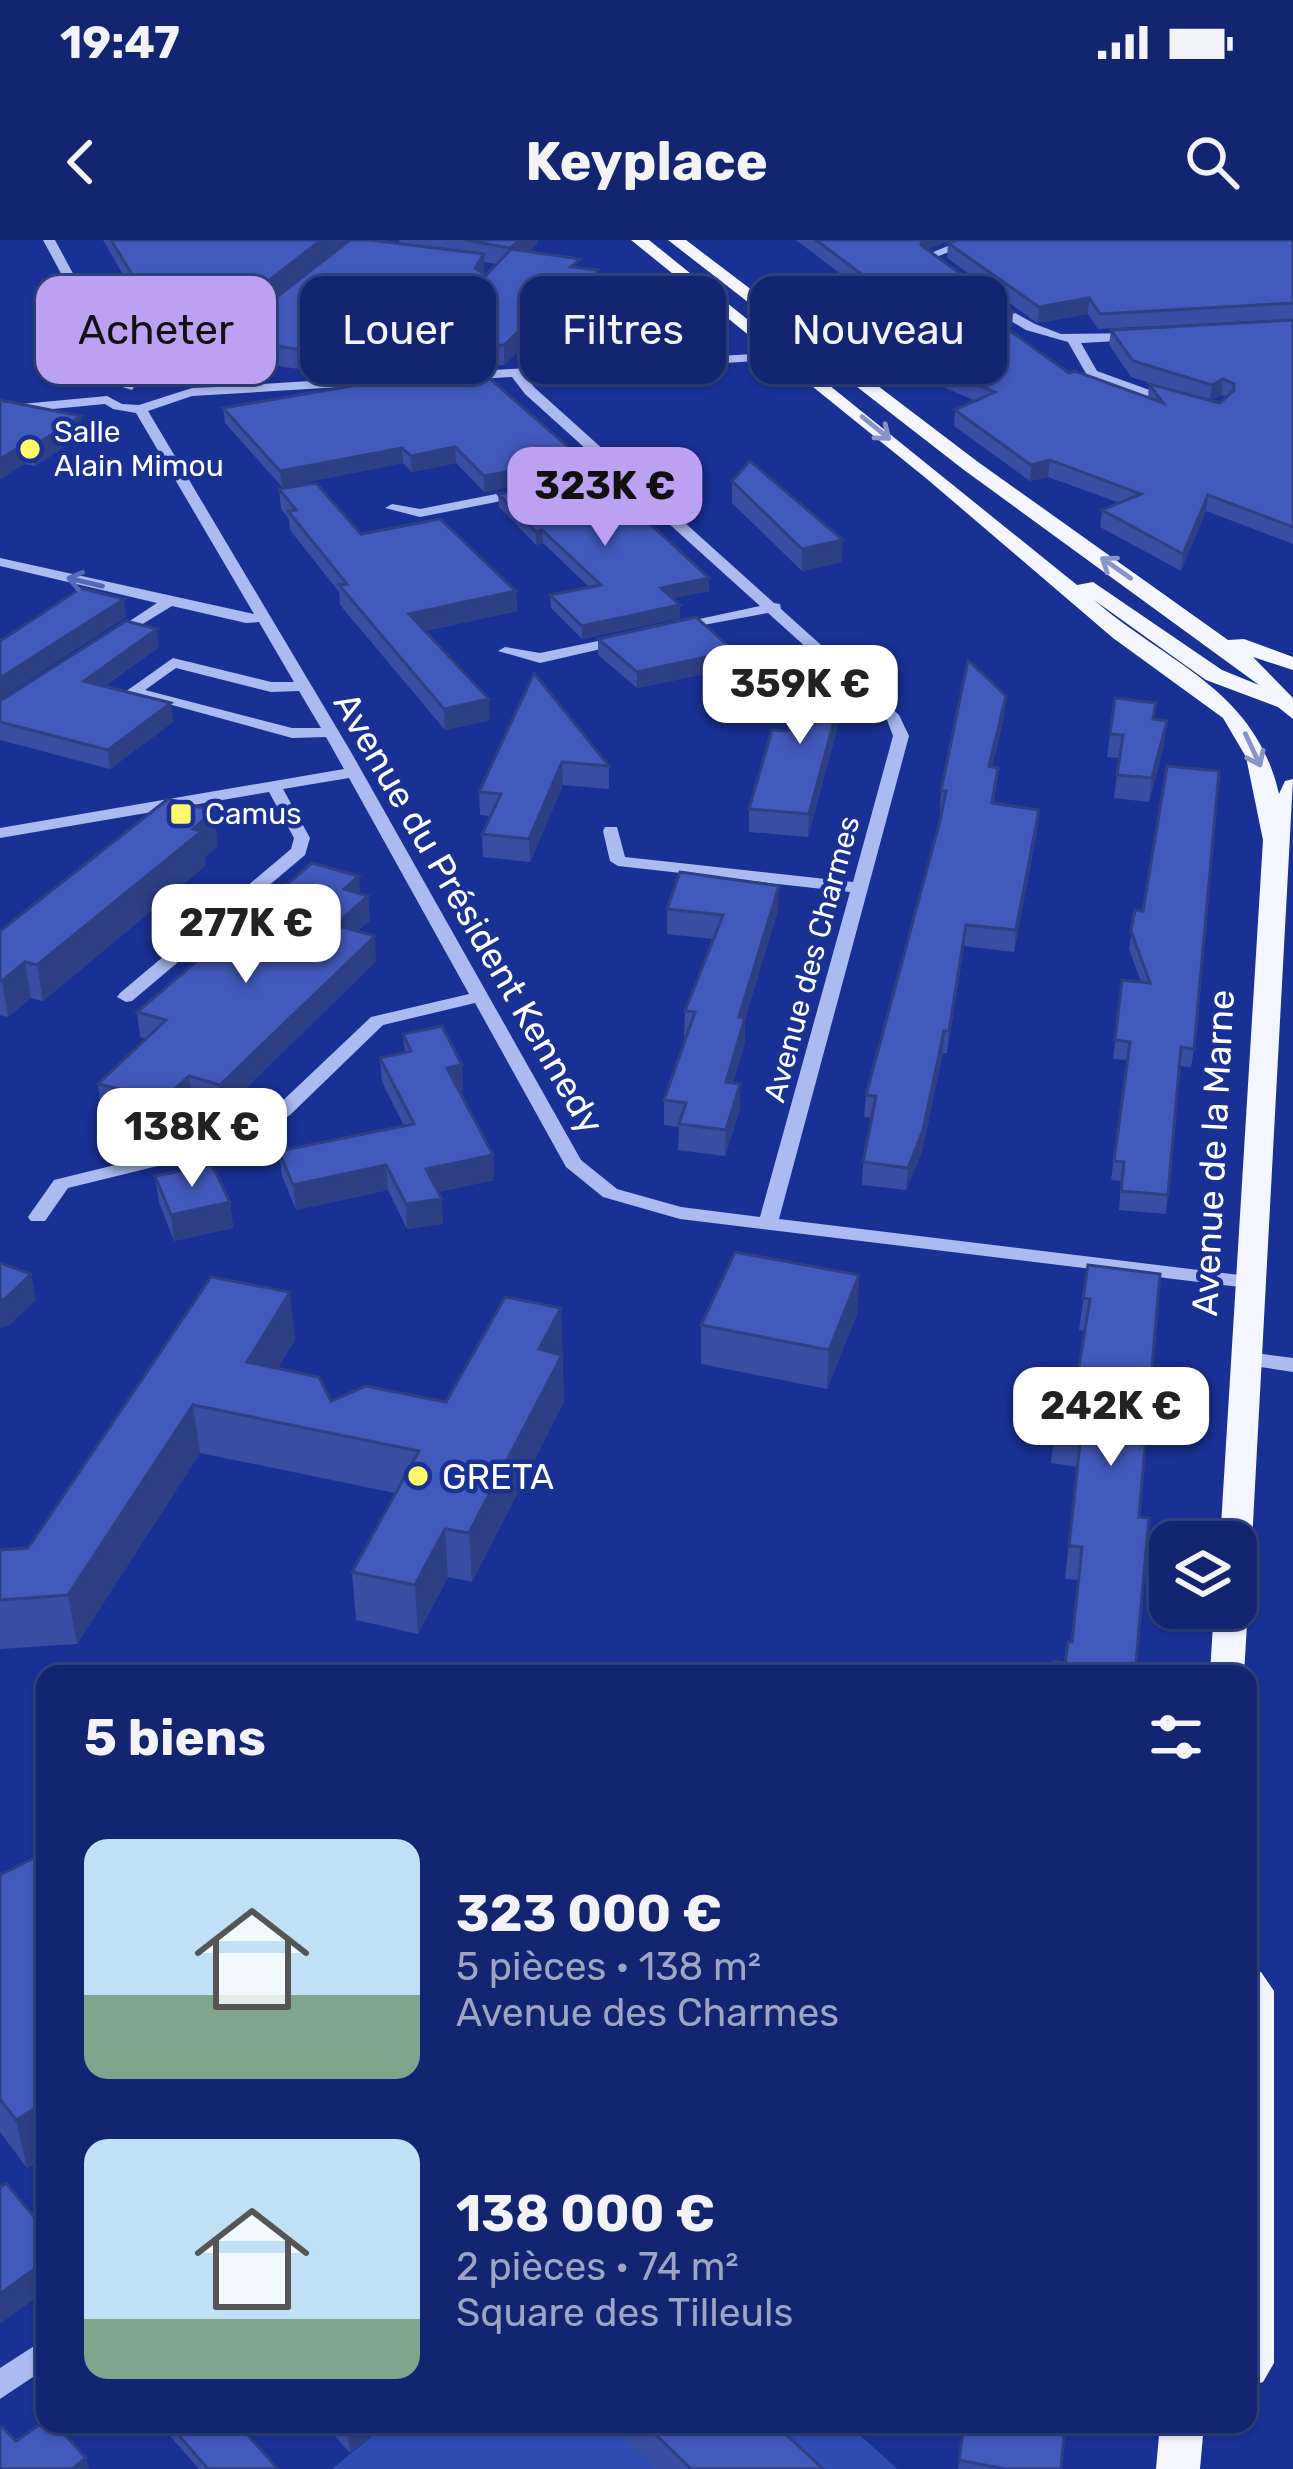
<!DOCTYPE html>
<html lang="fr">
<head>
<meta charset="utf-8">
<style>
	body { margin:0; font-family:Rubik,sans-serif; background:#1c2d75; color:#f1f3f6; height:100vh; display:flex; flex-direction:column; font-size:45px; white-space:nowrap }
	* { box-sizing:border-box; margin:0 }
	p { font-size:39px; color:#9da5c3 }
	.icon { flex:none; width:66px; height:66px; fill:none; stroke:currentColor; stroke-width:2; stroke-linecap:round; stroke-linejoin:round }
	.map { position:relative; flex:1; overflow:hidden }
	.panel { position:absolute; left:36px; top:1425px; width:1221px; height:768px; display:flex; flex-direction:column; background:#132570; border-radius:24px; box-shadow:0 3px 9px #0004,0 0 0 3px #324283 }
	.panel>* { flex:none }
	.guide { position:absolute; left:36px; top:36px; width:1221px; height:108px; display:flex; gap:24px }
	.buttons { position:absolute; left:1149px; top:1281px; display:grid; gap:24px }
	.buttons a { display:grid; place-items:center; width:108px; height:108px; border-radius:24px; background:#132570; box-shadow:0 3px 9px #0004,0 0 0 3px #324283; font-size:60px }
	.price { position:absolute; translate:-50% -102px; padding:0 27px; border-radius:24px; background:#fff; color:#222; font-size:39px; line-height:78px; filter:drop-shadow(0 3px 6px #0008) }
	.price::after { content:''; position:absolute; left:50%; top:72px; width:36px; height:27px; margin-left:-18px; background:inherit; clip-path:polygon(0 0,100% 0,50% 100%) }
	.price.on { background:#bca0f2; color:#111 }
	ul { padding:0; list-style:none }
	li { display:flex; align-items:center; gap:36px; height:300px; padding:0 48px }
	li span { display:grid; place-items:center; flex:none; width:336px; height:240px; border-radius:24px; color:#555 }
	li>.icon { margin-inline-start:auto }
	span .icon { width:144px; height:144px; fill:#fffc; stroke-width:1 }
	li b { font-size:51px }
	h2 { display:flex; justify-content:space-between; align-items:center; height:144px; padding:0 48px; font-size:51px }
	.chip { padding:0 42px; border-radius:24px; background:#132570; box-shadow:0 3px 9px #0004,0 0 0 3px #324283; font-size:42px; line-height:108px }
	.chip.on { background:#bca0f2; color:#111 }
	.status { display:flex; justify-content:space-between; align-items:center; height:84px; padding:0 60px; background:#132570; direction:ltr }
	.status svg { height:33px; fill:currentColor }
	header { display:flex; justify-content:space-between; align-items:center; height:156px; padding:0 48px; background:#132570; font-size:54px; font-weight:700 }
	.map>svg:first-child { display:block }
</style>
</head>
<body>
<div class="status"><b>19:47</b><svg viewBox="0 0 49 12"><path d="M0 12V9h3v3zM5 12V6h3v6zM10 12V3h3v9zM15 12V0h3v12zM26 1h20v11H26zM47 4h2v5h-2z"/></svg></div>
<header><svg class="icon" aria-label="back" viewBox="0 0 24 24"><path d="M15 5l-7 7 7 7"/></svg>Keyplace<svg class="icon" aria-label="search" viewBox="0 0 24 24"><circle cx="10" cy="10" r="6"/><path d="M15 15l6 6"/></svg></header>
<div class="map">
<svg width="1293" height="2229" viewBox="0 0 1293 2229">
	<rect width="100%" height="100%" fill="#193195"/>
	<!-- green -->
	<path fill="#304bb4" d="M387 2184H848L897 2229H332Z"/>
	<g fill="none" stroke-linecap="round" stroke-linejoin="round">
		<!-- minor -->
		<g fill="#abbaf0" fill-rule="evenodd">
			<path d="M43 0H55L134 147 132 150 122 147Z"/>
			<path d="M963 0H980L936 17 947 30 945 32H937L923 16Z"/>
			<path d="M992 60 1035 84 1061 94 1141 93 1143 96 1137 100 1081 103 1097 131 1180 161 1169 164 1088 137 1068 102 1026 90 988 67 986 64Z"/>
			<path d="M244 89 248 90V96L212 125 229 146 407 135 413 139 407 143 192 156 148 171 351 512 581 920 617 949 681 967 760 977 850 652 618 626 610 621 603 591 605 587H617L625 617 853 642 893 496 887 480 768 373 671 391V385L760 366 525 154 512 137 462 140 456 136 462 132 785 112 791 116 789 119 525 136 535 148 774 363 780 364 781 369 899 475 909 496 779 979 1248 1036 1255 1038 1258 1042 1255 1046 1248 1048 680 979 603 957 566 927 475 763 383 785 290 875 251 903 68 948 45 981H31L28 977 54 940 237 895 276 867 371 777 469 754 349 538 283 549 310 598 305 615 132 761 126 762 117 757 120 753 291 609 294 598 269 552 0 598V588L344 529 326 497 292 498 125 452 173 418 271 442H294L259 382 246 383 172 366 115 401 110 400V394L157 363 0 326V318L254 374 136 173 113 169 105 164 0 174V166L107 156 122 164 139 165 192 148 216 147 199 125ZM176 428 271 452 299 451 321 488H292L145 450Z"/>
			<path d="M522 249 529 253 527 256 420 277 385 268 392 264 420 269Z"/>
			<path d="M622 396 627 397V403L540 423 498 411 505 407 540 413Z"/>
			<path d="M1248 1112 1293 1118V1132L1241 1124 1237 1119Z"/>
			<path d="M45 2099V2129L0 2159V2128Z"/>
		</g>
		<!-- major -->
		<g fill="#f4f6ff" fill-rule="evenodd">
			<path d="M631 0H649L1077 345 1093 342 1222 430 1259 445 964 230 668 0H686L978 222 1228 400 1244 399 1293 417V430L1253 417 1293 458V479L1278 467 1206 440 1094 360C1168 424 1255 449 1279 554L1285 541 1293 539 1252 1302 1247 1310 1236 1313V1302H1220L1263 600 1246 517 1223 478 1113 398 927 239Z"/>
			<path d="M1236 1358 1248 1368 1244 1434H1210L1214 1368H1236Z"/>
			<path d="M1248 1728 1261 1732 1274 1751V2123L1263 2142 1248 2147Z"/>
			<path d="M1160 2184H1204L1200 2229H1156Z"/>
		</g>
	</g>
	<!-- wall -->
	<g fill="#394da2" fill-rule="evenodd">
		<path d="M103 0H347L201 114 143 106 117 69 115 50 130 47Z"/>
		<path d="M350 0H385V2L400 4 399 0H538V3L528 12 580 28 598 30 601 57 546 102 531 100 504 125 338 135 226 118 224 98ZM484 22 496 24 486 35 484 34Z"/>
		<path d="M796 0H951L927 9 1012 87 1006 88 1069 133 1148 158 1149 144 1190 155 1131 137 1109 105 1111 90 1293 80V304L1206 271 1181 331 1100 287 1102 270 1120 263 1048 237 1030 241 954 186 955 170 976 161 938 145 939 129 964 119 895 68 879 63ZM1221 155 1226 157 1220 163 1212 160Z"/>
		<path d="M1293 0V79L1098 89 1088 74 1037 83 947 18 948 3Z"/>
		<path d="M485 127V135L581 233 484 252 456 223 412 232 403 223 282 247 225 183 223 168 416 135V131Z"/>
		<path d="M0 160 83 195 35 226 25 224 0 239Z"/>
		<path d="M732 241 842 322 802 331 732 263Z"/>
		<path d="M279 249 361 294 516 351 517 371 425 391 490 480 445 490 340 365 339 352 290 290 289 279 281 269Z"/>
		<path d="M498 254 709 338V351L673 358 680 365V378L582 399 551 368 550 355 589 347 543 303 536 305 499 267Z"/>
		<path d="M598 399 733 428 637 448 598 415Z"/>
		<path d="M159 407 105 446 173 482 110 529 0 500V461Z"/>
		<path d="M534 433 609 526V549L563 545 530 622 483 617 482 594 490 576 480 575 479 552Z"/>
		<path d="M846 455 808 597 749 592V569L788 491Z"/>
		<path d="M1004 477 992 527 998 528 994 563 1037 591 1014 712 964 706 947 813H943L922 912 906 950 862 945 863 922 872 878 864 877 866 855 942 572H940L941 551Z"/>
		<path d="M1154 480 1164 505 1149 562 1114 558 1119 518 1107 517 1110 494Z"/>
		<path d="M218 606 204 618 205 626 43 761 31 758 8 777 0 775V691Z"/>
		<path d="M361 654 368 656 370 680 358 691 376 721 223 871 193 862 167 884 101 869 98 844 146 799 140 797 137 772Z"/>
		<path d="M667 669 778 670 745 779V803L733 843 740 869 725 916 678 910 679 887 664 885V860L687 796H684L685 771 713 699 667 694Z"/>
		<path d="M1135 670 1194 809 1191 827 1180 826 1166 974 1119 970 1121 941 1111 940 1127 820 1113 819 1122 740 1141 742 1129 709Z"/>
		<path d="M403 794 462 825 463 849 459 850 493 915 494 940 438 952 443 984 407 989 388 950 296 970 282 936 279 911 404 886 382 842 380 818 405 813Z"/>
		<path d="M155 936 230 962 233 988 174 1001 159 962Z"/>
		<path d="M1088 1025 1139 1277 1065 1423 1071 1402 1078 1340 1065 1339 1077 1227 1051 1223 1055 1190 1074 1158 1085 1091 1079 1090Z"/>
		<path d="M859 1035 857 1074 827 1149 701 1124V1085Z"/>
		<path d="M211 1037 295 1099 278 1128 331 1161 446 1162 561 1068 564 1162 472 1342 448 1337 418 1394 356 1380 352 1332 395 1253 200 1213 77 1404 0 1409V1310L28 1308Z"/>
		<path d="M45 1627V1918L27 1928 0 1892V1635Z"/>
		<path d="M163 2184H238L278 2229H199L164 2189Z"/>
		<path d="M324 2184H386L350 2213Z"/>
		<path d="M610 2184H775L823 2229H655Z"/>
		<path d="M964 2184 1061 2229H958Z"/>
	</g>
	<!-- shaded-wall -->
	<g fill="#2e3f84">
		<path d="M321 0H347L201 114 199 95Z"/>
		<path d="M520 0H538V3L511 27 510 8Z"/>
		<path d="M922 0H951L921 12Z"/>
		<path d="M484 14V33L475 28Z"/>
		<path d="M598 30V40L601 38V57L546 102V82Z"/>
		<path d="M1089 58 1088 74 1037 83 1039 67Z"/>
		<path d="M1013 72 1012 87 988 91 989 76Z"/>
		<path d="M531 80V100L504 125V105Z"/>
		<path d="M1223 139 1221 155 1210 161 1212 145Z"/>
		<path d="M81 176 83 195 35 226 32 207Z"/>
		<path d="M23 205 25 224 0 239V219Z"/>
		<path d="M455 207 456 223 412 232 411 216Z"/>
		<path d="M402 208 403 223 282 247 280 231Z"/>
		<path d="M581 218V233L484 252V236Z"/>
		<path d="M1050 220 1048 237 1030 241 1031 225Z"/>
		<path d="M1208 255 1206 271 1181 331 1183 314Z"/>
		<path d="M542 290 543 303 536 305V292Z"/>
		<path d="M843 300 842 322 802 331V309Z"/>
		<path d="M709 338V351L661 361V348Z"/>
		<path d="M516 351 517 371 410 394 409 374Z"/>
		<path d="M124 359 126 377 0 459V438Z"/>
		<path d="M680 365V378L582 399V386Z"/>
		<path d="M157 389 159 407 86 459 84 441Z"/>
		<path d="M734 411 733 428 637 448V432Z"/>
		<path d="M847 433 846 455 808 597 809 574Z"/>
		<path d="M1006 456 1004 477 987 547 989 526Z"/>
		<path d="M489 459 490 480 445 490 444 469Z"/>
		<path d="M171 463 173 482 110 529 108 510Z"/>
		<path d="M1167 481 1164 505 1149 562 1152 538Z"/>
		<path d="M562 522 563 545 530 622 529 599Z"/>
		<path d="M1039 570 1037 591 1014 712 1016 690Z"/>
		<path d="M214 571 218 606 204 618 205 626 43 761 37 725Z"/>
		<path d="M359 636 361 660 344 649Z"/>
		<path d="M779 646 778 670 745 779V803L726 867V842L739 777Z"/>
		<path d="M368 656 370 680 337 710 335 685Z"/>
		<path d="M966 685 964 706 947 813 949 791Z"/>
		<path d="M375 696 376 721 223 871 220 845Z"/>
		<path d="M25 722 31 758 8 777 2 741Z"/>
		<path d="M944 791 943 813 922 912 906 950 908 928Z"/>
		<path d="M462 825 463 849 449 852 447 828Z"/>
		<path d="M189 836 193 862 167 884 164 859Z"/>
		<path d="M740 844V869L725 916 726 890Z"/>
		<path d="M493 915 494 940 428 954 426 929Z"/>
		<path d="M386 925 388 950 296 970 293 945Z"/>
		<path d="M442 959 443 984 407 989 406 964Z"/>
		<path d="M230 962 233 988 174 1001 171 975Z"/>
		<path d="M31 1034 36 1060 10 1085 0 1088V1060Z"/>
		<path d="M859 1035 857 1074 827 1149 829 1110Z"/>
		<path d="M290 1052 295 1099 253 1170 247 1122Z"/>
		<path d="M561 1068 564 1162 472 1342 469 1293 539 1109Z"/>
		<path d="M193 1165 200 1213 77 1404 68 1355Z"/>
		<path d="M445 1289 448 1337 418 1394 415 1345Z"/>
		<path d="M45 1862V1918L27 1928 16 1880Z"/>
		<path d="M45 2021V2051L0 2084V2054Z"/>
		<path d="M347 2184H386L350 2213Z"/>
		<path d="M86 2218 89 2229H72Z"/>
	</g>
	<!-- building -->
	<g fill="#425abc" stroke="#2e3f84" stroke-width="3">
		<path d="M111 0H321L199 95 141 86 115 50 139 46Z"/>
		<path d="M350 0H370L484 14 475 28 486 35 511 9 580 19 571 27 598 30 592 37 601 38 546 82 531 80 504 105 337 115 224 98Z"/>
		<path d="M465 0H520L510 8Z"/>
		<path d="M816 0H922L921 5 1013 72 989 76 1069 133 1075 131 1163 163 1149 144 1220 163 1234 150V144L1223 139 1212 145 1133 121 1111 90 1293 80V287L1208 255 1183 314 1102 270 1141 254 1050 220 1031 225 955 170 995 152 939 129 978 113 896 53 880 48Z"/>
		<path d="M957 0H1293V63L1100 74 1089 58 1039 67 948 3Z"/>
		<path d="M485 127 481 131 581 218 484 236 455 207 411 216 402 208 280 231 223 168 427 133 416 131Z"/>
		<path d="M0 160 81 176 32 207 23 205 0 219Z"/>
		<path d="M750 221 843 300 802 309 732 241Z"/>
		<path d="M597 235 709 338 661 348 680 365 582 386 550 355 601 345 542 290 536 292 498 254Z"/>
		<path d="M316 243 361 294 440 279 516 351 409 374 489 459 444 469 339 345 347 344 288 271 296 270 279 249Z"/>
		<path d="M81 348 124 359 0 438V401Z"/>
		<path d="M696 377 734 411 637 432 598 399Z"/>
		<path d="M126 381 157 389 84 441 171 463 108 510 0 482V461Z"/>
		<path d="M810 418 830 435 847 433 809 574 749 569 772 490 788 491Z"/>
		<path d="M968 420 1006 456 989 526 998 528 992 563 1039 570 1016 690 966 685 949 791H944L923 890 908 928 863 922 876 856 866 855 940 581 946 551H941Z"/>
		<path d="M534 433 609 526 562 522 529 599 482 594 501 554 479 552Z"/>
		<path d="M1115 458 1156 463 1153 479 1167 481 1152 538 1117 535 1123 495 1110 494Z"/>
		<path d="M1167 526 1219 531 1194 809 1181 807 1168 955 1121 951 1124 922 1114 921 1130 802 1115 800 1122 740 1150 743 1131 691 1135 670 1143 671Z"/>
		<path d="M168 559 214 571 193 589 202 591 37 725 25 722 2 741 0 740V691Z"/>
		<path d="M312 623 359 636 344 649 368 656 335 685 375 696 220 845 189 836 164 859 98 844 166 780 137 772Z"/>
		<path d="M680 632 779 646 739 777 745 778 726 842 740 844 726 890 679 884 686 863 664 860 695 772 685 771 723 675 667 669Z"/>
		<path d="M442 786 462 825 447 828 493 915 426 929 442 959 406 964 386 925 293 945 279 911 414 884 380 818 411 811 403 794Z"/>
		<path d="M212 925 230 962 171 975 155 936Z"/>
		<path d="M735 1012 859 1035 829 1110 701 1085Z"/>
		<path d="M0 1023 31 1034 5 1059 0 1060Z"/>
		<path d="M1088 1025 1160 1034 1139 1277 1149 1278 1135 1434H1052L1054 1421 1065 1423 1068 1402H1072L1082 1307 1069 1306 1081 1194 1055 1190 1060 1156 1074 1158 1090 1059 1083 1058Z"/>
		<path d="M211 1037 290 1052 247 1122 319 1137 331 1161 366 1146 446 1162 505 1057 561 1068 539 1109 562 1115 469 1293 445 1289 415 1345 352 1332 419 1211 193 1165 68 1355 0 1360V1310L28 1308Z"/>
		<path d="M36 1617 45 1627V1862L16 1880 0 1859V1635Z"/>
		<path d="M6 1943 45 1990V2021L0 2054V1947Z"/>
		<path d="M45 2181V2184H55L86 2218 72 2229H0V2188L2 2187 16 2201Z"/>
		<path d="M169 2184H238L278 2229H208Z"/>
		<path d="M645 2184H775L823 2229H691Z"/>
		<path d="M964 2184H1065L1061 2229H1005L959 2220Z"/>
	</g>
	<!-- one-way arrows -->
	<defs><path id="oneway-shaft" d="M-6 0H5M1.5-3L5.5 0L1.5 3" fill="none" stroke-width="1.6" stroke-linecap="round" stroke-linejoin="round" transform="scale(3)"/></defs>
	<g stroke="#8694ca">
		<use href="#oneway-shaft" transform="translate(876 188) rotate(39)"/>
		<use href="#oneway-shaft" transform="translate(1116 328) rotate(-145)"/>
		<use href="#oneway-shaft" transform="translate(1253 510) rotate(65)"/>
	</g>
	<use stroke="#5368b9" href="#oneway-shaft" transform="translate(85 342) rotate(-167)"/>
	<!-- markers -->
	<g fill="#fff86a" stroke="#193195" stroke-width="4.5">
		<circle cx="30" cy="209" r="12"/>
		<rect x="169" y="562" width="24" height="24" rx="6"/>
		<circle cx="418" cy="1236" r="12"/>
	</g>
	<g text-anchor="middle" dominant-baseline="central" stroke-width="9" stroke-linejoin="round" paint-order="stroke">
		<!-- far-poi labels -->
		<g font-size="30" fill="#fff" stroke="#193195" text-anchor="start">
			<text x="54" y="192">Salle<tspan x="54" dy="34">Alain Mimou</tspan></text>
			<text x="205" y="574">Camus</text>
		</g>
		<!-- far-street labels -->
		<g font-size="30" fill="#fff" stroke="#193195">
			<text transform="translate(812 719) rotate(-75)">Avenue des Charmes</text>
		</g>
		<!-- street labels -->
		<g font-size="36" fill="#fff" stroke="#193195">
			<text transform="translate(469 673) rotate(60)">Avenue du Président Kennedy</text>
			<text transform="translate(1213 913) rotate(-87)">Avenue de la Marne</text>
		</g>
		<!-- poi labels -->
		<g font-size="36" fill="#fff" stroke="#193195" text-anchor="start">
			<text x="442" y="1236">GRETA</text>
		</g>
	</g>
</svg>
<div class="buttons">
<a><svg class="icon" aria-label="layers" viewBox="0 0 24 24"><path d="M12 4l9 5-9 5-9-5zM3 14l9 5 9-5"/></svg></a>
</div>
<b class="price on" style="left:605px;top:309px">323K €</b>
<b class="price" style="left:800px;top:507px">359K €</b>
<b class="price" style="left:246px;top:746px">277K €</b>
<b class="price" style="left:192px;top:950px">138K €</b>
<b class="price" style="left:1111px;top:1229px">242K €</b>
<div class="guide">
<a class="chip on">Acheter</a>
<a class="chip">Louer</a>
<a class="chip">Filtres</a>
<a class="chip">Nouveau</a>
</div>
<section class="panel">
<h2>5 biens<svg class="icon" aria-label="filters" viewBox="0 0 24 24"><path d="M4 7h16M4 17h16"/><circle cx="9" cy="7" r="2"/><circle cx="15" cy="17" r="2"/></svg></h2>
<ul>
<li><span style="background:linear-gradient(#bfe0f5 65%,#7fa58c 0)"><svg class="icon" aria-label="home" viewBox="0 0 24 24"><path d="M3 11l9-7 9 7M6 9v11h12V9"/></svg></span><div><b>323 000 €</b><p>5 pièces · 138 m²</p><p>Avenue des Charmes</p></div></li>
<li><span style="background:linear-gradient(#bfe0f5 75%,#7fa58c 0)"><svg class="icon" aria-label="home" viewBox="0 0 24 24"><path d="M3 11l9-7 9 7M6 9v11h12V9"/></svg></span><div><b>138 000 €</b><p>2 pièces · 74 m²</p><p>Square des Tilleuls</p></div></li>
</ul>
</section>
</div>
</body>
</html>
